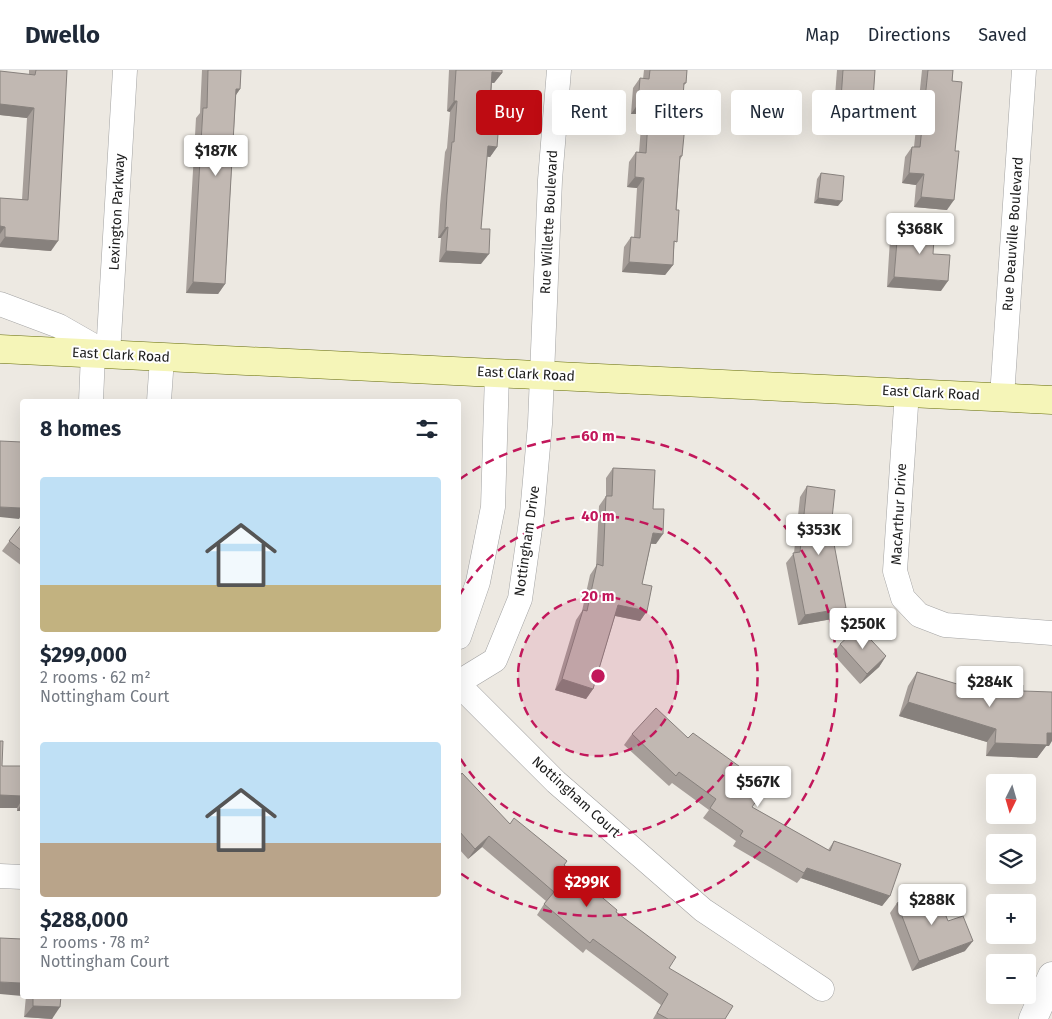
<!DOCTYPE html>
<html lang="en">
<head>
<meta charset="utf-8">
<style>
	body { margin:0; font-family:"Fira Sans",sans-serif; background:#f2f2f3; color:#1f2937; height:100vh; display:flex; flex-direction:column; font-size:19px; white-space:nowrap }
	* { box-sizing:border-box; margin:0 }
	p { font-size:16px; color:#747a83 }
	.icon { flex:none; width:28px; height:28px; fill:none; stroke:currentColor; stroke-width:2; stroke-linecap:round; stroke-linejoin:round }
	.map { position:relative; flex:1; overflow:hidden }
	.panel { position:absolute; left:20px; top:329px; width:441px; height:600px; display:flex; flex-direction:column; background:#fff; border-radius:5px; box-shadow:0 5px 20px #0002 }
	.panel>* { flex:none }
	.guide { position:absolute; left:476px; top:20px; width:475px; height:45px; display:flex; gap:10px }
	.needle { width:32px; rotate:185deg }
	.controls { position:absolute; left:986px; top:704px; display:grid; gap:10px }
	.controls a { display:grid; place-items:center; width:50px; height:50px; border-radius:5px; background:#fff; box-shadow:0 5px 20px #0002; font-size:25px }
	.price { position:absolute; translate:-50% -42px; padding:0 11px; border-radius:5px; background:#fff; color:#222; font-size:16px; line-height:32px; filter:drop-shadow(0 1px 2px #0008) }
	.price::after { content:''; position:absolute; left:50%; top:30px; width:15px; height:11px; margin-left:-8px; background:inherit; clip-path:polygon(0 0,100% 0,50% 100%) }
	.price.selected { background:#be0b12; color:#fff }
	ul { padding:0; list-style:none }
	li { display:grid; align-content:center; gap:10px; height:265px; padding:0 20px }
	li span { display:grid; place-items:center; height:155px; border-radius:5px; color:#555 }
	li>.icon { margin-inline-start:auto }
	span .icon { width:90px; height:90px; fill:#fffc; stroke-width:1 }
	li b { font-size:21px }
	h2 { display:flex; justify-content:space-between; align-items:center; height:60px; padding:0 20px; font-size:21px }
	.pill { padding:0 18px; border-radius:5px; background:#fff; box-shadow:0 5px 20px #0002; font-size:18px; line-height:45px }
	.pill.selected { background:#be0b12; color:#fff }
	header { display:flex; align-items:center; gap:30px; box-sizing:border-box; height:70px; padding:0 25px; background:#fff; border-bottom:1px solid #e0e1e3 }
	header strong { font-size:24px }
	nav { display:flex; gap:28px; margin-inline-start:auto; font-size:18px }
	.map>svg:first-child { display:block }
</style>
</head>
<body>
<header>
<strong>Dwello</strong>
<nav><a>Map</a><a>Directions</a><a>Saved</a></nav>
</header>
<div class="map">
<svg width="1052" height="949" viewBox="0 0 1052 949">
	<rect width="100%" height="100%" fill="#ede9e2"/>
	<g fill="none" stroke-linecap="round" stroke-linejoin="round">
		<!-- minor casing -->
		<g stroke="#a3a3a3" stroke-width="25">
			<g id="minor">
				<path d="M0 234 59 256 108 284 125 0"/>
				<path d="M907 321 895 501 903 528 919 545 945 555 1052 563"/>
				<path d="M1002 327 1024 0"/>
				<path d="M91 331 93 284"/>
				<path d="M159 331 162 288"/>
				<path d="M459 567 478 512 493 437 497 303"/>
				<path d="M459 612 495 590 520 529 532 444 540 354 550 110 559 0"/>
				<path d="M459 615 556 712 703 840 822 919"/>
				<path d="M0 806 22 807"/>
			</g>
		</g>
		<!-- tertiary casing -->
		<g stroke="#a3a3a3" stroke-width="29">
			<path id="tertiary" d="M1033 949 1052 906"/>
		</g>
		<!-- secondary casing -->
		<g stroke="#656c0a" stroke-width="29">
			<path id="secondary" d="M0 279C351 298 701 311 1052 330"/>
		</g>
		<!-- minor -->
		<use href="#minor" stroke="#fff" stroke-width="24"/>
		<!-- tertiary -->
		<use href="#tertiary" stroke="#fff" stroke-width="28"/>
		<!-- secondary -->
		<use href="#secondary" stroke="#f5f5b8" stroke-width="28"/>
	</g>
	<!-- wall -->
	<g fill="#a69e99">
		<path d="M29 0H67L51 181 0 177V128L22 130 27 48 0 45V1L29 5Z"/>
		<path d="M202 0H241L240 19 236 25 225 214 218 224 186 223 196 48 200 43Z"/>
		<path d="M449 0H502V3L494 13H492L489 51 497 77 490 87 487 86 481 159V194L439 192 441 168H438L440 135 445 82 447 78 450 42 447 41Z"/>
		<path d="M644 0H687L686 13 683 16 681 55 682 86 680 90 673 195 665 205 622 202 624 177 631 167H634L637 118 627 117 629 92 636 82H639L642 44H631L633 18 640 8 643 9Z"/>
		<path d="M837 0H875L873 30 866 41 834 39Z"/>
		<path d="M922 0H953L947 140 914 137 916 115 902 113 905 87 912 77H914Z"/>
		<path d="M821 103 838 136 814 133 817 109Z"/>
		<path d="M915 152 941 221 887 217 890 169 898 159 909 160Z"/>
		<path d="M613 398 653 439 656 474H651L642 514 647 541 640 551 615 546 593 619 586 629 555 620 576 550 582 541 590 505 596 496 599 436 606 426V408Z"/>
		<path d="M807 416 831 458 838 548 798 555 786 493 794 483 800 427Z"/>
		<path d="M22 454V496L2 481Z"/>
		<path d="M840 574 886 586 879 597 860 614 833 584Z"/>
		<path d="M917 602 990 624 998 614 1023 621 1049 676H1046L1037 688 986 686 987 672 899 646 908 616Z"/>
		<path d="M632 664 752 737 828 780 834 771 890 826 882 836 801 808 797 813 733 776 736 771 703 748 709 740 672 713 669 716 624 675Z"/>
		<path d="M0 671 2 696H22V741H17V738H0Z"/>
		<path d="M459 707 510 754 567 791 564 795 616 842 669 898 725 949H653L661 935 586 879 583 883 537 845 546 831 482 777 468 789 459 779Z"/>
		<path d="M897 833 948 851 965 881 912 901 890 843Z"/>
		<path d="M26 926H61L52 949 24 947Z"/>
	</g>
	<!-- shaded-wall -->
	<g fill="#87817d">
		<path d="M492 2 502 3 494 13 485 12Z"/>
		<path d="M236 19H240L233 29Z"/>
		<path d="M841 29 873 30 866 41 834 39Z"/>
		<path d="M454 31H457L450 42 447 41Z"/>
		<path d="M0 34 34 38 27 48 0 45Z"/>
		<path d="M638 34H649L642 44H631Z"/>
		<path d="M488 76 497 77 490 87 481 86Z"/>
		<path d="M909 103 924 104 916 115 902 113Z"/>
		<path d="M635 107 644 108 637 118 627 117Z"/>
		<path d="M921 127 954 130 947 140 914 137Z"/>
		<path d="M818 128 842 131 838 136 814 133Z"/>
		<path d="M0 156 5 157 0 164Z"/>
		<path d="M448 157 441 168H438L445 158Z"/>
		<path d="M5 167 58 171 51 181 0 177V174Z"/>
		<path d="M446 181 489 184 481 194 439 192Z"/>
		<path d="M629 192 673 195 665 205 622 202Z"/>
		<path d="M894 207 948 211 941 221 887 217Z"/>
		<path d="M193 212 225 214 218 224 186 223Z"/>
		<path d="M0 437 22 438V444L19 449 0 447Z"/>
		<path d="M653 463 663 464 656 474 646 473Z"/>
		<path d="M618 535 647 541 640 551 611 545Z"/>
		<path d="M846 538 838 548 798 555 805 545Z"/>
		<path d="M886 586 879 597 860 614 867 604Z"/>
		<path d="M562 609 593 619 586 629 555 620Z"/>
		<path d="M908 632 996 659 987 672 899 646Z"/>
		<path d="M1047 663H1052V671L1049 676H1046L1037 688 986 686 995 673Z"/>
		<path d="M0 725 22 726V730L17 738H0Z"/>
		<path d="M22 733V741H17Z"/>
		<path d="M489 766 482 777 468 789 475 779Z"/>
		<path d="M807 798 890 826 882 836 801 808Z"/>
		<path d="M973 871 965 881 912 901 919 891Z"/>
		<path d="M0 912 22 913V926L0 924Z"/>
		<path d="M33 936 60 937 52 949 24 947Z"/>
	</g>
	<!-- building -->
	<g fill="#c1b8b2" stroke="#87817d">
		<path d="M36 0H67L58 171 5 167V157L0 156V128L28 130 34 38 0 34V1L35 5Z"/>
		<path d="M208 0H241L240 19H236L225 214 193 212 203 38H207Z"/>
		<path d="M456 0H502V3L492 2 489 51H499L497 77 488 76 481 159H490L489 184 446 181 448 157 445 158 447 125 452 72H454L457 31H454Z"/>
		<path d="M650 0H687L686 13H684L681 55H685L682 86H680L676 140H679L677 172 674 171 673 195 629 192 631 167 640 168 644 108 635 107 636 82 646 83 649 34H638L640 8 649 9Z"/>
		<path d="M843 0H875L873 30 841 29Z"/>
		<path d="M928 0H953L952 11 962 12 955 81H959L954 130 921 127 924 104 909 103 912 77H920Z"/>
		<path d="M821 103 844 106 842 131 818 128Z"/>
		<path d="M915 152 935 153 933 184 950 185 948 211 894 207 898 159 914 160Z"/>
		<path d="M0 371 22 372V438L0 437Z"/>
		<path d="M613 398 655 400 653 439H664L663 464 653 463 642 514 652 516 647 541 618 535 593 619 562 609 583 540 587 541 597 494 603 496 606 426H612Z"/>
		<path d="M807 416 835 420 831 458 846 538 805 545 793 483 800 482Z"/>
		<path d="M22 454V481L9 471Z"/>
		<path d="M859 557 886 586 867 604 840 574Z"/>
		<path d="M917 602 997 626 998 614 1023 615V621L1052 622V663H1047V675L995 673 996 659 908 632Z"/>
		<path d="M656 638 688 668 693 663 750 704 755 697 772 709 752 737 830 781 834 771 901 794 890 826 807 798 804 803 740 766 743 761 710 738 716 729 679 702 676 706 632 664Z"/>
		<path d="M0 671H3L2 696H22V726L0 725Z"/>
		<path d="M462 703 510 754 514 748 567 791 564 795 617 840 616 842 676 887 669 898 733 936 725 949H668L657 943 668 924 593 869 590 873 544 834 554 822 489 766 475 779 459 761V707Z"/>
		<path d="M935 819 948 851 963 846 973 871 919 891 897 833Z"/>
		<path d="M0 868 22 869V913L0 912Z"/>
		<path d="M33 926H61L60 937 33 936Z"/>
	</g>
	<!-- distance rings -->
	<circle cx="598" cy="606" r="80" fill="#c2185b" fill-opacity=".12"/>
	<g fill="none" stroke="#c2185b" stroke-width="2.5" stroke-dasharray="9 6">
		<circle cx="598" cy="606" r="80"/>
		<path d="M459 526A160 160 0 1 1 459 686"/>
		<path d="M460 409A240 240 0 1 1 460 803"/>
	</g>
	<g text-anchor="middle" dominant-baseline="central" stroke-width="4" stroke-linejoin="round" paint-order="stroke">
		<!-- street labels -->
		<g font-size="14" fill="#1c1c1c" stroke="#fff">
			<text transform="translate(117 142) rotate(-87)">Lexington Parkway</text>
			<text transform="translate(549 152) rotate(-87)">Rue Willette Boulevard</text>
			<text transform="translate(1013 164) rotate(-86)">Rue Deauville Boulevard</text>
			<text transform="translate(121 285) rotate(3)">East Clark Road</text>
			<text transform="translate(526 304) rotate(3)">East Clark Road</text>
			<text transform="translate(931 323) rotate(3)">East Clark Road</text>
			<text transform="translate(899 444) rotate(-87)">MacArthur Drive</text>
			<text transform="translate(527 471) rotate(-82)">Nottingham Drive</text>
			<text transform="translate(576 727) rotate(42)">Nottingham Court</text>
		</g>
	</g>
	<circle cx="598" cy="606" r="8" fill="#c2185b" stroke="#fff" stroke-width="2.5"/>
	<g font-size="15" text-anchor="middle" font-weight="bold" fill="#c2185b" stroke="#fff" stroke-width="4" stroke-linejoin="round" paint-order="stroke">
		<text x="598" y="371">60 m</text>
		<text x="598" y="451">40 m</text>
		<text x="598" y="531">20 m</text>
	</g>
</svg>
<div class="controls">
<a><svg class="needle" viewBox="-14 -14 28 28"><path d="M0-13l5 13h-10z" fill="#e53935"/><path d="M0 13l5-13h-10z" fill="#747a83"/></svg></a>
<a><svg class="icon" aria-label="layers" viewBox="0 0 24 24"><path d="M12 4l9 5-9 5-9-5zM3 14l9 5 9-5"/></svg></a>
<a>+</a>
<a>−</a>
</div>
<b class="price" style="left:216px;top:107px">$187K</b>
<b class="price" style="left:920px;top:185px">$368K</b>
<b class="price" style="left:819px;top:486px">$353K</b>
<b class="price" style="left:863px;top:580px">$250K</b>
<b class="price" style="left:990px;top:638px">$284K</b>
<b class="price" style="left:758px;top:738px">$567K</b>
<b class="price selected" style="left:587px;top:838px">$299K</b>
<b class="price" style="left:932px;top:856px">$288K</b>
<div class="guide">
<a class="pill selected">Buy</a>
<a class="pill">Rent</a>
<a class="pill">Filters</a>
<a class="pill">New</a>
<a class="pill">Apartment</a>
</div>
<section class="panel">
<h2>8 homes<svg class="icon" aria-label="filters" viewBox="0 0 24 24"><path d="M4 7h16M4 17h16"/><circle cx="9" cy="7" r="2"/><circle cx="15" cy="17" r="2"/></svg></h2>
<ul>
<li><span style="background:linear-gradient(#bfe0f5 70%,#c2b280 0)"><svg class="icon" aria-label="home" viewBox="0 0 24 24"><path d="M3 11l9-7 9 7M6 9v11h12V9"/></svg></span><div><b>$299,000</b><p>2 rooms · 62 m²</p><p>Nottingham Court</p></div></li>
<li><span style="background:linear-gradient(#bfe0f5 65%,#b9a48a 0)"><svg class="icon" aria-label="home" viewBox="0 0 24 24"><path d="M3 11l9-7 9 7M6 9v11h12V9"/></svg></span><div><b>$288,000</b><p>2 rooms · 78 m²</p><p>Nottingham Court</p></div></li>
</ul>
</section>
</div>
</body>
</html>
